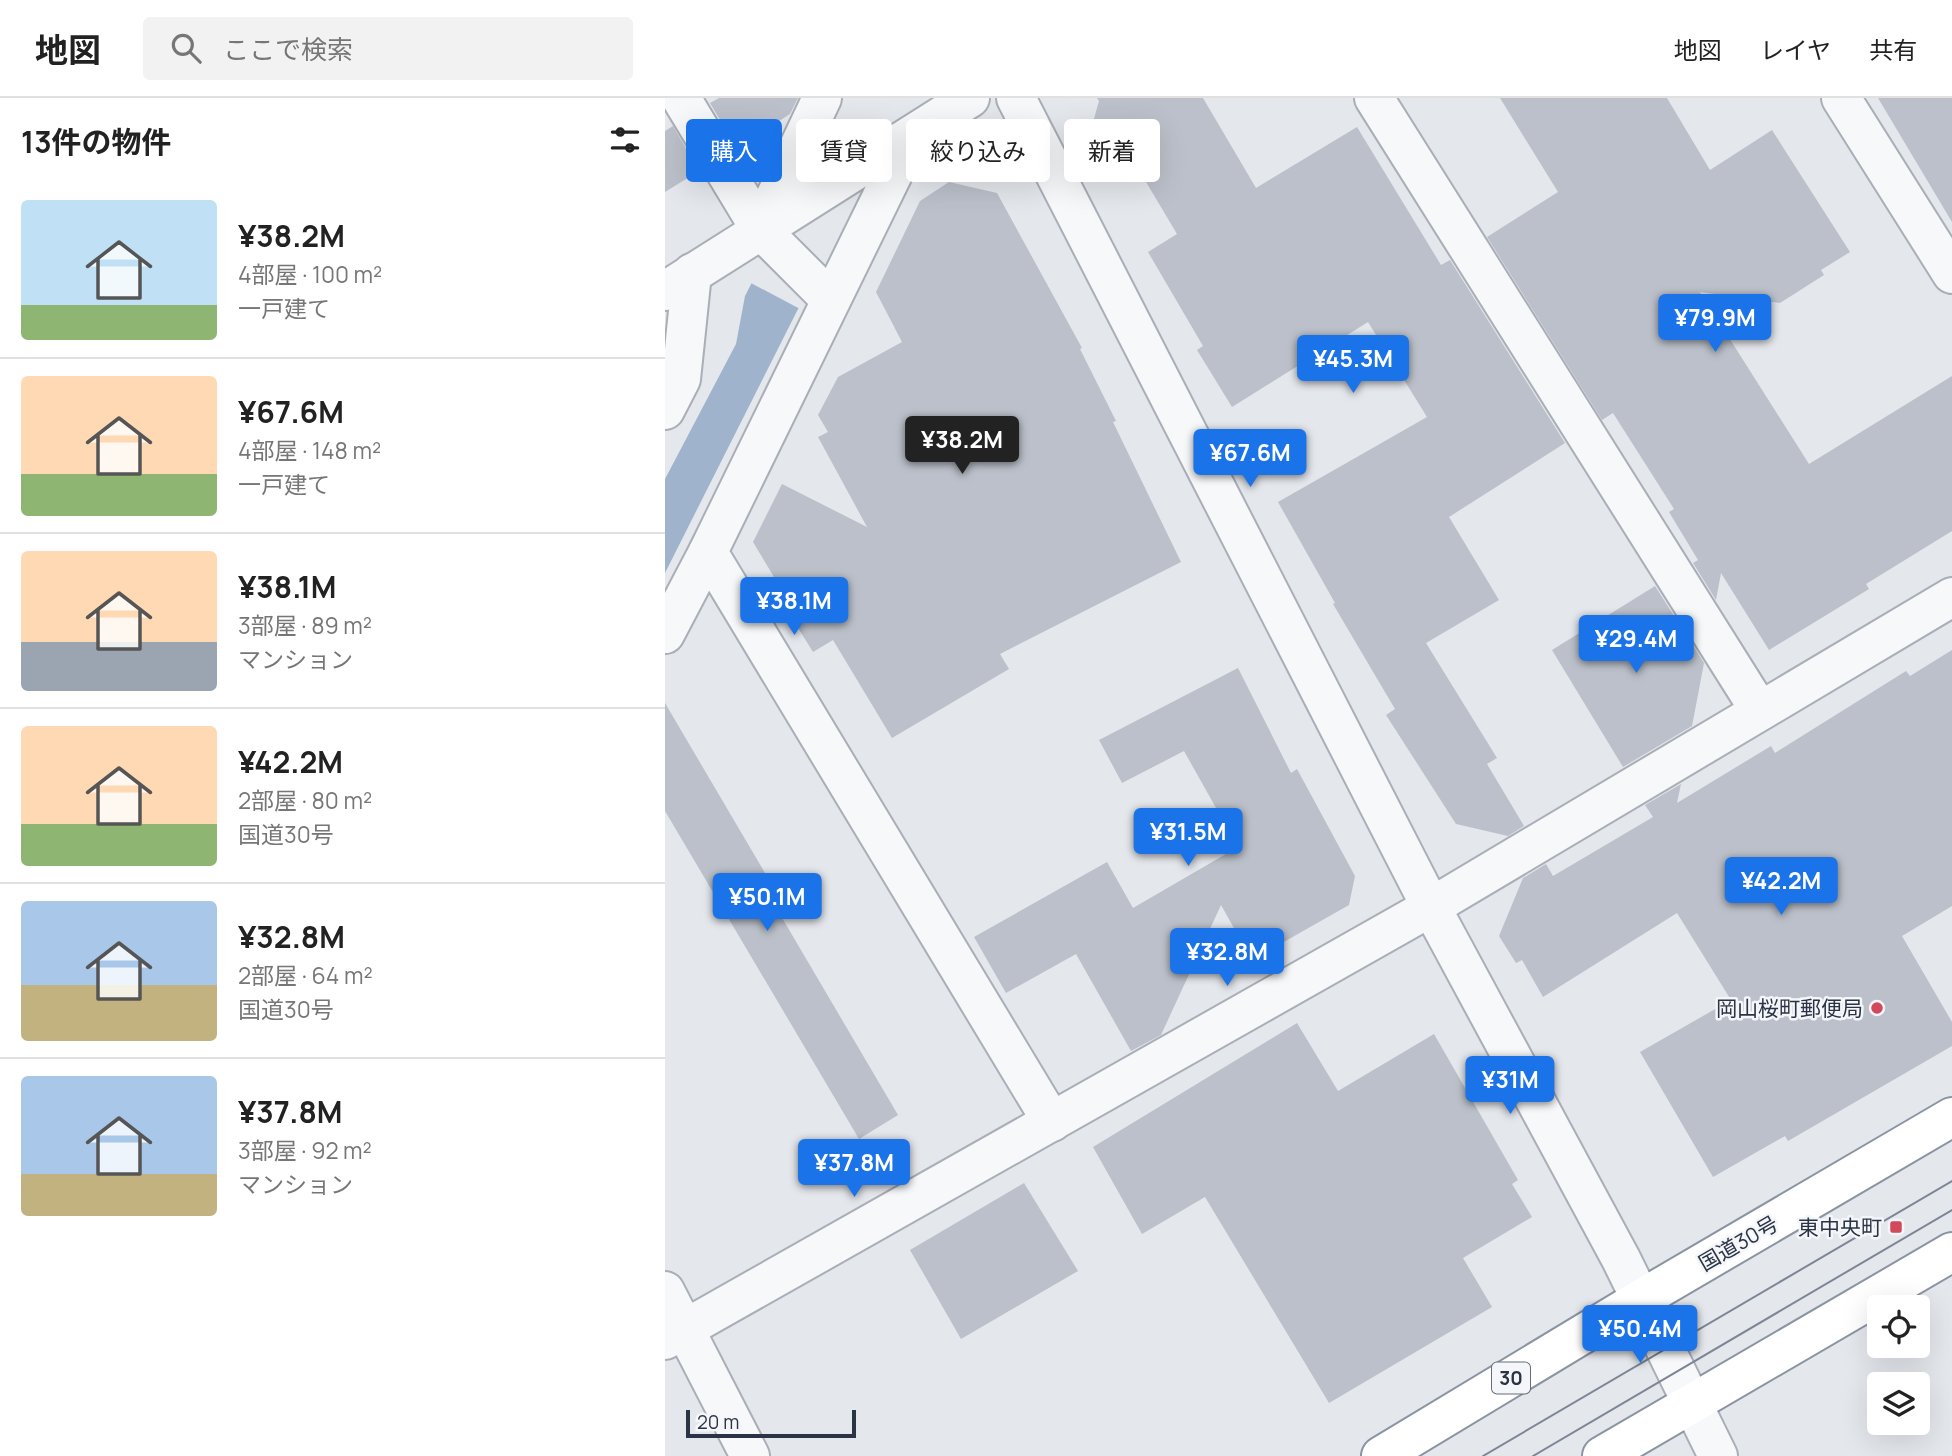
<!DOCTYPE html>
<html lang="ja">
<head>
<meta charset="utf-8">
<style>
	body { margin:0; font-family:Manrope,"Noto Sans JP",sans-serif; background:#f2f2f2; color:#222; height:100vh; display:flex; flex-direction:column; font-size:26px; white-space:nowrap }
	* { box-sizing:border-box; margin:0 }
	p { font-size:23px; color:#767676 }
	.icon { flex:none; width:38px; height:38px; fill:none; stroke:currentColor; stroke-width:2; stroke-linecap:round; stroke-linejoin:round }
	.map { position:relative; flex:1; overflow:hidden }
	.side { display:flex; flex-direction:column; background:#fff; width:665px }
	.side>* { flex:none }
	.top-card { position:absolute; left:21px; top:21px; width:665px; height:63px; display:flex; gap:14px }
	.controls { position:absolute; left:1202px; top:1197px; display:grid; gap:14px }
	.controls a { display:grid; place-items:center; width:63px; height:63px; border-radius:7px; background:#fff; box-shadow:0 7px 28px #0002; font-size:35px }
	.scale { position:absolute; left:21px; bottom:18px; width:170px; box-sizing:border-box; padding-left:7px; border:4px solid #2b3445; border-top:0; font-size:19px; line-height:24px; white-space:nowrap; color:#2b3445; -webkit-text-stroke:5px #f4f6f9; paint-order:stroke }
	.price { position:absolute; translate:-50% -60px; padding:0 16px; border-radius:7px; background:#1a73e8; color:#fff; font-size:23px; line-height:46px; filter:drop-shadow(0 2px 4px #0008) }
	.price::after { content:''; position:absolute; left:50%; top:42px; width:21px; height:16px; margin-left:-10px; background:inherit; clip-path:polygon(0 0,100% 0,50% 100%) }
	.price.on { background:#222; color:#fff }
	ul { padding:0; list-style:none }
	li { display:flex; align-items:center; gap:21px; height:175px; padding:0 21px }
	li+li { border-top:2px solid #e0e0e0 }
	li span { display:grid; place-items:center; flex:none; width:196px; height:140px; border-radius:7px; color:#555 }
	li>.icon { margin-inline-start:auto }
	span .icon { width:84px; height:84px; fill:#fffc; stroke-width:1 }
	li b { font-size:30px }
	h2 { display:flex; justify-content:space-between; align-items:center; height:84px; padding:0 21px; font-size:30px }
	.chip { padding:0 24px; border-radius:7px; background:#fff; box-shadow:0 7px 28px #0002; font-size:24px; line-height:63px }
	.chip.on { background:#1a73e8; color:#fff }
	header { display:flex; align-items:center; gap:42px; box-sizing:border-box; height:98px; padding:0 35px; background:#fff; border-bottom:2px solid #e0e0e0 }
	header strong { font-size:33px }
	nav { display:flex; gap:38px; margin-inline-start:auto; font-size:24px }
	.search { width:490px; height:63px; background:#f2f2f2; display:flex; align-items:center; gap:18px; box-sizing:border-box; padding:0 24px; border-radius:7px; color:#767676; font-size:26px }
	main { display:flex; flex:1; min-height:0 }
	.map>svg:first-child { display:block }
</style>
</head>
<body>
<header>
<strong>地図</strong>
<div class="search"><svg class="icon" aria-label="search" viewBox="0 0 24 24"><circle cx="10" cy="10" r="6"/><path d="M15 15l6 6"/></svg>ここで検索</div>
<nav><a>地図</a><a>レイヤ</a><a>共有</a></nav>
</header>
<main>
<section class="side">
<h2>13件の物件<svg class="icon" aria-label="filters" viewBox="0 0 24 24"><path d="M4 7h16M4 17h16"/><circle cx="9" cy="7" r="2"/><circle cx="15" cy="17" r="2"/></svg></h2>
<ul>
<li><span style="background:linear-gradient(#bfe0f5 75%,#8fb573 0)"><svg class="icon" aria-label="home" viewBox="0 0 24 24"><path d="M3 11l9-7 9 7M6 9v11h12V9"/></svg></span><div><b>¥38.2M</b><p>4部屋 · 100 m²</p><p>一戸建て</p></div></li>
<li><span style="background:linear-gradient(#ffd9b3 70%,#8fb573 0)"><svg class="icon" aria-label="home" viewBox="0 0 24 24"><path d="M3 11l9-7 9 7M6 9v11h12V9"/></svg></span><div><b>¥67.6M</b><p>4部屋 · 148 m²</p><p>一戸建て</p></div></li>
<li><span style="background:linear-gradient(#ffd9b3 65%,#9aa5b1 0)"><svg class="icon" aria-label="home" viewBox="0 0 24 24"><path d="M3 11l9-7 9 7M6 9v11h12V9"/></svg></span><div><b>¥38.1M</b><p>3部屋 · 89 m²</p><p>マンション</p></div></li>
<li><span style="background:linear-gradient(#ffd9b3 70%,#8fb573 0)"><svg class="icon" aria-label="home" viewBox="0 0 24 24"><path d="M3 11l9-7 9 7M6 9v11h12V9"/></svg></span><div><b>¥42.2M</b><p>2部屋 · 80 m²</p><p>国道30号</p></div></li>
<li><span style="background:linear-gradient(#a9c7e8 60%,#c2b280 0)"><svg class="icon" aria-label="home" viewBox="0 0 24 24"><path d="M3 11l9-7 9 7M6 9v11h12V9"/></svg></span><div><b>¥32.8M</b><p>2部屋 · 64 m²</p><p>国道30号</p></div></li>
<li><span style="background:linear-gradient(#a9c7e8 70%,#c2b280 0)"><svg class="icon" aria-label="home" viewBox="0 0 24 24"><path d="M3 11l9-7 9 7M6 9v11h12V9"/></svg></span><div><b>¥37.8M</b><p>3部屋 · 92 m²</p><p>マンション</p></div></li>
</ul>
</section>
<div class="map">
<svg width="1287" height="1358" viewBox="0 0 1287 1358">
	<rect width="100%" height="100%" fill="#e4e7ec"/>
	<!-- water -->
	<path fill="#9fb4cc" d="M180 0H247L131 215 0 475V381L71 246 80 198Z"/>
	<!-- pier -->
	<path fill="#e4e7ec" d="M177 0H248L137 212 84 184Z"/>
	<!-- building -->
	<g fill="#bbc0ca">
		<path d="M54 0H133L125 16 72 50 45 5Z"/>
		<path d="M432 0H538L591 90 692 29 776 167 785 162 900 345 784 419 834 502 761 545 832 660 822 666 859 728 843 738 791 726 721 617 730 611 668 506 670 505 613 404 762 319 703 224 567 309 532 252 538 248 483 154 512 136 459 47 414 74 434 3Z"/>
		<path d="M835 0H1002L1045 72 1107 32 1185 154 1156 172 1159 177 1115 205 1035 194 1144 366 1287 278V433L1201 486 1204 491 1104 552 1056 475 1051 502 1028 465 1033 462 1004 414 1009 411 948 315 937 322 822 139 893 94Z"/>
		<path d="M1213 0H1287V124Z"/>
		<path d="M8 28 34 73 0 94V33Z"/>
		<path d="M284 84 332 95 417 250 415 251 451 323 448 324 516 464 335 556 344 571 227 640 168 542 148 554 122 512 127 509 88 444 117 386 202 429 153 339 163 334 153 317 173 279 237 244 211 194 255 103Z"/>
		<path d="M990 488 1039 565 1027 628 958 669 887 552Z"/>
		<path d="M1287 552V808L1237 838 1287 924V948L1123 1043 1120 1038 1048 1079 975 954 1066 902 1012 815 878 899 857 862 851 865 834 838 858 780 881 766 888 778 988 719 980 707 1016 686 1012 705 1106 648 1110 655 1241 573 1245 578Z"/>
		<path d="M573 570 626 675 632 671 690 778 684 807 587 862 556 807 496 937 466 953 411 856 341 895 309 839 442 764 468 810 573 749 519 653 457 685 434 642Z"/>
		<path d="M0 605 100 775 93 779 233 1017 194 1041 0 713Z"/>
		<path d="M632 925 673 993 769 936 853 1082 847 1086 867 1119 798 1160 827 1209 664 1305 540 1099 477 1136 428 1049Z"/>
		<path d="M359 1085 413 1173 296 1241 245 1152Z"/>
	</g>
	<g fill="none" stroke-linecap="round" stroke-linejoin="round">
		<!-- minor casing -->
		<g stroke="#a9aeb7" stroke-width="42">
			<g id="minor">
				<path d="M16 0 95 131 165 201"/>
				<path d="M351 0 766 809 956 1161 1053 1358"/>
				<path d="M709 0 1095 613"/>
				<path d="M1176 0 1287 176"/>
				<path d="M247 37 43 454 387 1024"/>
				<path d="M95 131 157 0"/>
				<path d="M0 193 305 0"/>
				<path d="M0 312 16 281 27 175"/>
				<path d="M0 536 43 454"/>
				<path d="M0 1193 85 1358"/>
				<path d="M0 1242 766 809 1287 499"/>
			</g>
		</g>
		<!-- highway casing -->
		<g stroke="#8b94a3" stroke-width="42">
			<g id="highway">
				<path d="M716 1358 976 1201 1287 1019"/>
				<path d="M937 1358 1287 1154"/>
			</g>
		</g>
		<!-- minor -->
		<use href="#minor" stroke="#f7f8fa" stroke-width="38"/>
		<!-- highway -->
		<use href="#highway" stroke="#fff" stroke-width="38"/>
		<!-- tram -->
		<g stroke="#7d8696" stroke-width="2">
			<path d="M818 1358 1287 1083"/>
			<path d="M868 1358 1287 1112"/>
		</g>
	</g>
	<!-- markers -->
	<g fill="#d1495b" stroke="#f4f6f9" stroke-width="2.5">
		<circle cx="1212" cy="910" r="7"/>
		<rect x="1224" y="1122" width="14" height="14" rx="3.5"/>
	</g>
	<g text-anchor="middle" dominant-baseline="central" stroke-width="5" stroke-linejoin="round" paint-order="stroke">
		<!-- shield labels -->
		<rect fill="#f4f6f9" stroke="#676e7b" stroke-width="2" x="827" y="1264.5" width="38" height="31" rx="5"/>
		<g font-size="19" font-weight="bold" fill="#2b3445">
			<text x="846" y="1280">30</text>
		</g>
		<!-- poi labels -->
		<g font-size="21" fill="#2b3445" stroke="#f4f6f9" text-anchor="end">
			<text x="1198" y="910">岡山桜町郵便局</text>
			<text x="1217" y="1129">東中央町</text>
		</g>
		<!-- street labels -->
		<g font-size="21" fill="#2b3445" stroke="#f4f6f9">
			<text transform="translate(1073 1145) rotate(-30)">国道30号</text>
		</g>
	</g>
</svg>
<div class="controls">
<a><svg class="icon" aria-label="locate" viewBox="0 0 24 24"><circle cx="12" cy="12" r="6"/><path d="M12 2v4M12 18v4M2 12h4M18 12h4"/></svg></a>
<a><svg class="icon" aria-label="layers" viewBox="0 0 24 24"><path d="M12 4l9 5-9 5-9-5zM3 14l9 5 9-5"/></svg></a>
</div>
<div class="scale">20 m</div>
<b class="price" style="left:1050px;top:256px">¥79.9M</b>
<b class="price" style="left:688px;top:297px">¥45.3M</b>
<b class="price on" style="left:297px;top:378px">¥38.2M</b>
<b class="price" style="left:585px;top:391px">¥67.6M</b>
<b class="price" style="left:129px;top:539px">¥38.1M</b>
<b class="price" style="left:971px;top:577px">¥29.4M</b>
<b class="price" style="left:523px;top:770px">¥31.5M</b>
<b class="price" style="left:1116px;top:819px">¥42.2M</b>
<b class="price" style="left:102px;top:835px">¥50.1M</b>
<b class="price" style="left:562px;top:890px">¥32.8M</b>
<b class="price" style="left:845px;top:1018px">¥31M</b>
<b class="price" style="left:189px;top:1101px">¥37.8M</b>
<b class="price" style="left:975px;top:1267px">¥50.4M</b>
<div class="top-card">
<a class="chip on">購入</a>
<a class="chip">賃貸</a>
<a class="chip">絞り込み</a>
<a class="chip">新着</a>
</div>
</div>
</main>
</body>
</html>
